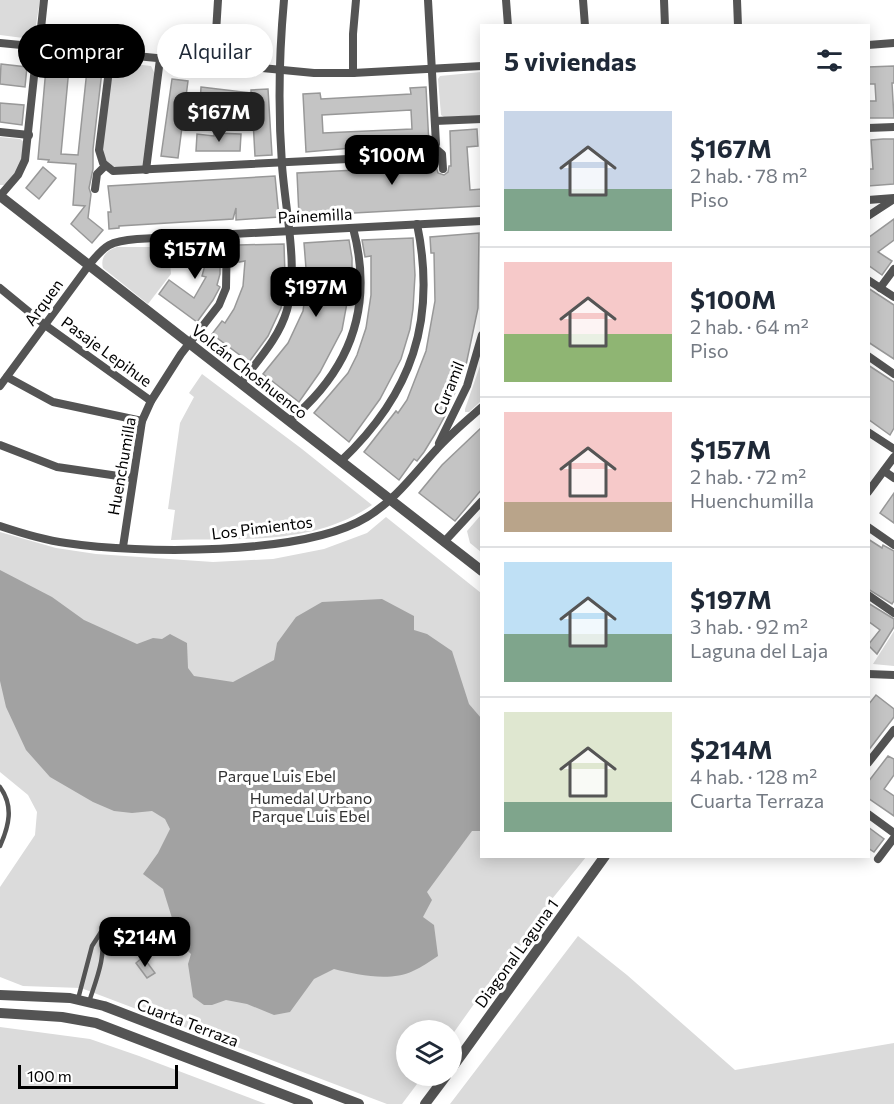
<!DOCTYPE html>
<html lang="es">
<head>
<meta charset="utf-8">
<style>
	body { margin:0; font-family:Commissioner,sans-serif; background:#f6f6f7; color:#1f2937; height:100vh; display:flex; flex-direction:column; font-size:22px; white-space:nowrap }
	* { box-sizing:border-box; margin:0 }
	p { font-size:20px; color:#747a83 }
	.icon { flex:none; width:33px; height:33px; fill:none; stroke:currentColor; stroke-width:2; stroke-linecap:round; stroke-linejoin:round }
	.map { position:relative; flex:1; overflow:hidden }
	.side { position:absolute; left:480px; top:24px; width:390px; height:834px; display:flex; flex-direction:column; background:#fff; border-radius:0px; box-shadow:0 3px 15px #0003 }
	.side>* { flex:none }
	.hud { position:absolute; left:18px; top:24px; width:372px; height:54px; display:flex; gap:12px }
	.buttons { position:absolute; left:396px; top:1020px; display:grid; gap:12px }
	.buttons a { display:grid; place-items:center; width:66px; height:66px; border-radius:50%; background:#fff; box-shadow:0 3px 15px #0003; font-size:30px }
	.scale { position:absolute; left:18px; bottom:15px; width:160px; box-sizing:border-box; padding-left:6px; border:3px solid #000; border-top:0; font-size:16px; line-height:21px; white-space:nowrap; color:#000; -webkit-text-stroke:4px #fff; paint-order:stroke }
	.price { position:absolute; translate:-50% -51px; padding:0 14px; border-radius:12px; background:#000; color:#fff; font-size:20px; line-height:39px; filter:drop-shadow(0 2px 3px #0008) }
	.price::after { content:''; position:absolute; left:50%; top:36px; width:18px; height:14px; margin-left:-9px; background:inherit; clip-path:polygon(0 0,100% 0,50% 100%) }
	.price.active { background:#222; color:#fff }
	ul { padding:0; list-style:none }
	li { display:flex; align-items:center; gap:18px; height:150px; padding:0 24px }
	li+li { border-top:2px solid #e0e1e3 }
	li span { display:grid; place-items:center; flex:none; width:168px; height:120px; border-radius:0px; color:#555 }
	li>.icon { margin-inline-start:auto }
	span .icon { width:72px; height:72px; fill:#fffc; stroke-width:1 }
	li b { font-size:26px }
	h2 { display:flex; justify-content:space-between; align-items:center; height:72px; padding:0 24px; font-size:26px }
	.chip { padding:0 21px; border-radius:27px; background:#fff; box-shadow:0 3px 15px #0003; font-size:21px; line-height:54px }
	.chip.active { background:#000; color:#fff }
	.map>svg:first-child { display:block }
</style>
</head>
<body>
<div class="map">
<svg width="894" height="1104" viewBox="0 0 894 1104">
	<rect width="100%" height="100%" fill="#fff"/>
	<!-- green -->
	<g fill="#dbdbdb">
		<path d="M0 0H40L34 37 31 39 0 35Z"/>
		<path d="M117 62 151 66 155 74 143 166C124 167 114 173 102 156L112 66Z"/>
		<path d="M481 72V115L444 117 441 115 438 79 440 76Z"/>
		<path d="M0 137 20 139 24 142C25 158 17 176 4 185H0Z"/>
		<path d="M117 247H169L171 274 148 304 103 268C100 257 107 250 117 247Z"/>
		<path d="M481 363V401L469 412H465V409Z"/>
		<path d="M202 374 302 449 372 505C313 546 239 538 171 540L175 510 168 509 180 423 194 397 189 393Z"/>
		<path d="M481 515V552L470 543 467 531Z"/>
		<path d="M386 517 481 593 482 856 586 857 552 899 533 938 527 935 516 953 509 963 496 973 452 1035V1030H406V1076H423L402 1104H387L81 988 23 986 0 977V887L35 835 37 812 28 795 0 772V532L56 548 96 554 213 562 273 559 324 549 367 533Z"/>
		<path d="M894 631V666L873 664Z"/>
		<path d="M578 936 627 975 735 1070 894 1043V1104H450Z"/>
		<path d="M0 1027 90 1039 139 1056 266 1104H0Z"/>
	</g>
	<!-- water -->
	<path fill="#a2a2a2" d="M0 570 52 597 84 620 137 644 153 638 162 639 170 634 187 643 188 668 194 676 233 682 274 660 277 643 296 617 322 602 382 599 414 616V630L427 634 452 651 469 704 481 718V831H472L427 892 432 900 423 917 434 925 438 956C430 961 422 967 413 971 390 982 358 975 334 969L314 979 290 1012 274 1015 247 1004 226 1000 212 1005H204L193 997 188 964 191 954 180 944 163 889 143 874 158 853 170 829 165 819 152 811 132 813 114 811 93 802 50 777 26 750 6 707 0 681Z"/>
	<!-- building -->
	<g fill="#c4c4c4" stroke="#989898" stroke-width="1.5" fill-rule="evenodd">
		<path d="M1 64 27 67 25 87 0 84Z"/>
		<path d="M894 66V83H892L894 118H868V101H876L875 84H868V67Z"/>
		<path d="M52 67 69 68 61 154 78 155 87 70 102 71 93 149V169L89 188 91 194 88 218 103 230 92 243 71 224 85 206 73 205 76 164 48 162 49 160 38 159 46 68 52 69Z"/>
		<path d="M172 79 188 81 178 158 161 156Z"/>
		<path d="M201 87 251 93V90L268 89 272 155 255 156 252 102H244L243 109 200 104Z"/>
		<path d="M426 87 429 145 364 147 306 152 303 94 320 93 321 99 411 94 410 88ZM411 110 412 129 323 133 322 115Z"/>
		<path d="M0 103 24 105 22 125 0 122Z"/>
		<path d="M477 129 478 146 467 147 470 190 482 189V206L299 216 297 173 436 166 438 173 444 175 448 172 449 166H451L450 131Z"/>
		<path d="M214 133 241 134 240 151H196L197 134 214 136Z"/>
		<path d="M883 139H894V184L868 186V169H873L871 140Z"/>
		<path d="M43 167 56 178 39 199 26 188Z"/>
		<path d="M275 176 279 217 236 220V208L233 219 119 226V228L109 229 108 212H111L108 186Z"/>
		<path d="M894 219V240L878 252 892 261 882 275 868 265V238Z"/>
		<path d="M479 233 478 308 466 365 447 412 435 434 424 452 417 461 414 459 399 480 364 452 396 411 398 413 407 400 426 351 435 301 434 253H431L430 237Z"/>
		<path d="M413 238 415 275 413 309 410 329 401 359 380 399 349 442 314 413 348 373 357 355 366 328 371 295V256L365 257 362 240Z"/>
		<path d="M349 240 352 258V276L342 330 320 372 299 402 263 374 288 343 303 311 307 281 304 243Z"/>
		<path d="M284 244 285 276 281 308 268 336 249 362 212 334 222 321 225 323 234 309 243 286 245 261 239 262 238 245Z"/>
		<path d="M203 247H220V274L217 285 220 287 213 300 197 322 159 294 169 280 194 298 206 277 202 276 205 265 172 267 171 250Z"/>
		<path d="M868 288 894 305V359L868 342Z"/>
		<path d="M868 365 894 382V428L890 435 868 419Z"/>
		<path d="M482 427V489L455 521 419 493 442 465Z"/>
		<path d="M894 493V523L880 513Z"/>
		<path d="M868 539 882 548 883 545 894 551V601L892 604 868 589Z"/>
		<path d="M868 603 894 619V627L877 654 868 645 880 630 868 621Z"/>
		<path d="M876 695 894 709V717L868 751V705Z"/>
		<path d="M888 756 894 759V775L884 789 894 796V816L868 798V782Z"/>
		<path d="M868 827 884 839 874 852 868 848Z"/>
		<path d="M143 957 155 973 147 978 136 963Z"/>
	</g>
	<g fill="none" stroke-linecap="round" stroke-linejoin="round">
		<!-- service -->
		<g stroke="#545454" stroke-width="4.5">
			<path d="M0 787C14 806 9 826 0 846"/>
			<path d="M78 999 92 946 101 932 114 927"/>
			<path d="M89 1002C96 980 107 955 101 932"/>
		</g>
		<!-- minor -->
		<g stroke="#545454" stroke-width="8">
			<path d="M506 0 508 26"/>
			<path d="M583 0 585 26"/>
			<path d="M664 0 665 26"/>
			<path d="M737 0 738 26"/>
			<path d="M0 43 314 73H353L482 66"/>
			<path d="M868 45 894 43"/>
			<path d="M111 54 99 150 103 163 113 171 427 155 434 151 436 144 428 0"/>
			<path d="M214 65 218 0"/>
			<path d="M353 73V34L356 0"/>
			<path d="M435 121 482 119"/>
			<path d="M868 128 894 127"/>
			<path d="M0 132 29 135"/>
			<path d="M435 148 442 154 443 169"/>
			<path d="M146 170 160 59"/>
			<path d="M95 189 97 174 105 166"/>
			<path d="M0 196 18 175 25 160 35 67 39 47 44 0"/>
			<path d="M868 200 894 198"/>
			<path d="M868 216 894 199"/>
			<path d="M868 280 894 297"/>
			<path d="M0 288 45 325 151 401"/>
			<path d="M880 288 894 269"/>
			<path d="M868 356 894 374"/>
			<path d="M7 377 53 402 142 421"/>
			<path d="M241 383C258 360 279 338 287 310 299 268 285 209 282 165 278 110 279 55 284 0"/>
			<path d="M0 386 89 265C105 245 110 241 137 239L482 221"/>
			<path d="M289 421C351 370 374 306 353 228"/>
			<path d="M868 432 894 449"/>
			<path d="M439 443 467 386 482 335"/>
			<path d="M0 445 57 467 132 478"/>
			<path d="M341 461C412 394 437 320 417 224"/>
			<path d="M884 471 894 478"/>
			<path d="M868 492 894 457"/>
			<path d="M0 526C21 533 44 540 66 543 139 554 304 556 367 517 395 500 413 475 435 451 449 435 466 421 482 407"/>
			<path d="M868 527 894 545"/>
			<path d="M444 542 482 501"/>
			<path d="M123 547 142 421 151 401 181 354 219 305 226 288 227 235"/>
			<path d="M868 595 894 613"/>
			<path d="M868 674 894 675"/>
			<path d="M868 763 894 730"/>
			<path d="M868 814 894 833"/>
			<path d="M878 859 894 838"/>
		</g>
		<!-- tertiary -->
		<g stroke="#545454" stroke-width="10">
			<path d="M0 196 482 571"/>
			<path d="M0 995 70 998 104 1006 359 1104"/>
			<path d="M0 1013 62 1017 96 1023 308 1104"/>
			<path d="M452 1068 605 856"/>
			<path d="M425 1104 446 1076"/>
		</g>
	</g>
	<g text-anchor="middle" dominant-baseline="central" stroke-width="6" stroke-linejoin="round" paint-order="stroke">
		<!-- street labels -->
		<g font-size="16" fill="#000" stroke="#fff">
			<text transform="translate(315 215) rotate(-3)">Painemilla</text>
			<text transform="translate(43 302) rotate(-54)">Arquen</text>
			<text transform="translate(107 351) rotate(36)">Pasaje Lepihue</text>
			<text transform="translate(250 371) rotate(38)">Volcán Choshuenco</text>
			<text transform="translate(448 388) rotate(-68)">Curamil</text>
			<text transform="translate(121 466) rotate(-80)">Huenchumilla</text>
			<text transform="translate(262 527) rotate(-7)">Los Pimientos</text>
			<text transform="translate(516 953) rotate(-54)">Diagonal Laguna 1</text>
			<text transform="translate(188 1022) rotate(21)">Cuarta Terraza</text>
		</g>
		<!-- park labels -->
		<g font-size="16" fill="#323232" stroke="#fff">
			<text x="277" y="775">Parque Luis Ebel</text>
			<text x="311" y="797">Humedal Urbano<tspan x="311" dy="18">Parque Luis Ebel</tspan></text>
		</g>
	</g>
</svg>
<div class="buttons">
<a><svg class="icon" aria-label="layers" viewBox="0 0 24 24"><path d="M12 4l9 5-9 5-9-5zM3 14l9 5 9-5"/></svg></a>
</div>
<div class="scale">100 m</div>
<b class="price active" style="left:219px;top:143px">$167M</b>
<b class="price" style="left:392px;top:186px">$100M</b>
<b class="price" style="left:195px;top:280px">$157M</b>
<b class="price" style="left:316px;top:318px">$197M</b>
<b class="price" style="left:145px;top:968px">$214M</b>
<div class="hud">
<a class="chip active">Comprar</a>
<a class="chip">Alquilar</a>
</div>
<section class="side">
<h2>5 viviendas<svg class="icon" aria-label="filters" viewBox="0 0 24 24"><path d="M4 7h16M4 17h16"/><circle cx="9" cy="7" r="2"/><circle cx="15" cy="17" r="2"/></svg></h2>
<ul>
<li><span style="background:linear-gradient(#c9d6e8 65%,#7fa58c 0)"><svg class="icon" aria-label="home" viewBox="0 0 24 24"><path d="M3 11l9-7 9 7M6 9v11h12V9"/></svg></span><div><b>$167M</b><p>2 hab. · 78 m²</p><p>Piso</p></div></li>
<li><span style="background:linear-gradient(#f6c9c9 60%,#8fb573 0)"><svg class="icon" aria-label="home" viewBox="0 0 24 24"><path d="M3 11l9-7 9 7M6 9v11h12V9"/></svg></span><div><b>$100M</b><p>2 hab. · 64 m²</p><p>Piso</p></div></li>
<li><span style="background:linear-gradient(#f6c9c9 75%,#b9a48a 0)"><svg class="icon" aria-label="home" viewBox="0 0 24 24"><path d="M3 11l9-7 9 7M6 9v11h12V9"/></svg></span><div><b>$157M</b><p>2 hab. · 72 m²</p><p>Huenchumilla</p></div></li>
<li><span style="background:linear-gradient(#bfe0f5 60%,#7fa58c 0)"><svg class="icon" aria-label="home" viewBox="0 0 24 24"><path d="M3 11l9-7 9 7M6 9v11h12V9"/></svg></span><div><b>$197M</b><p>3 hab. · 92 m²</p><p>Laguna del Laja</p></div></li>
<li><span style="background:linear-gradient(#dfe7d0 75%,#7fa58c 0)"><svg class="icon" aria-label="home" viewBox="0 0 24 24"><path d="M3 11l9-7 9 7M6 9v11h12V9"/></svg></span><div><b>$214M</b><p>4 hab. · 128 m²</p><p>Cuarta Terraza</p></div></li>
</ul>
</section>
</div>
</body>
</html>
